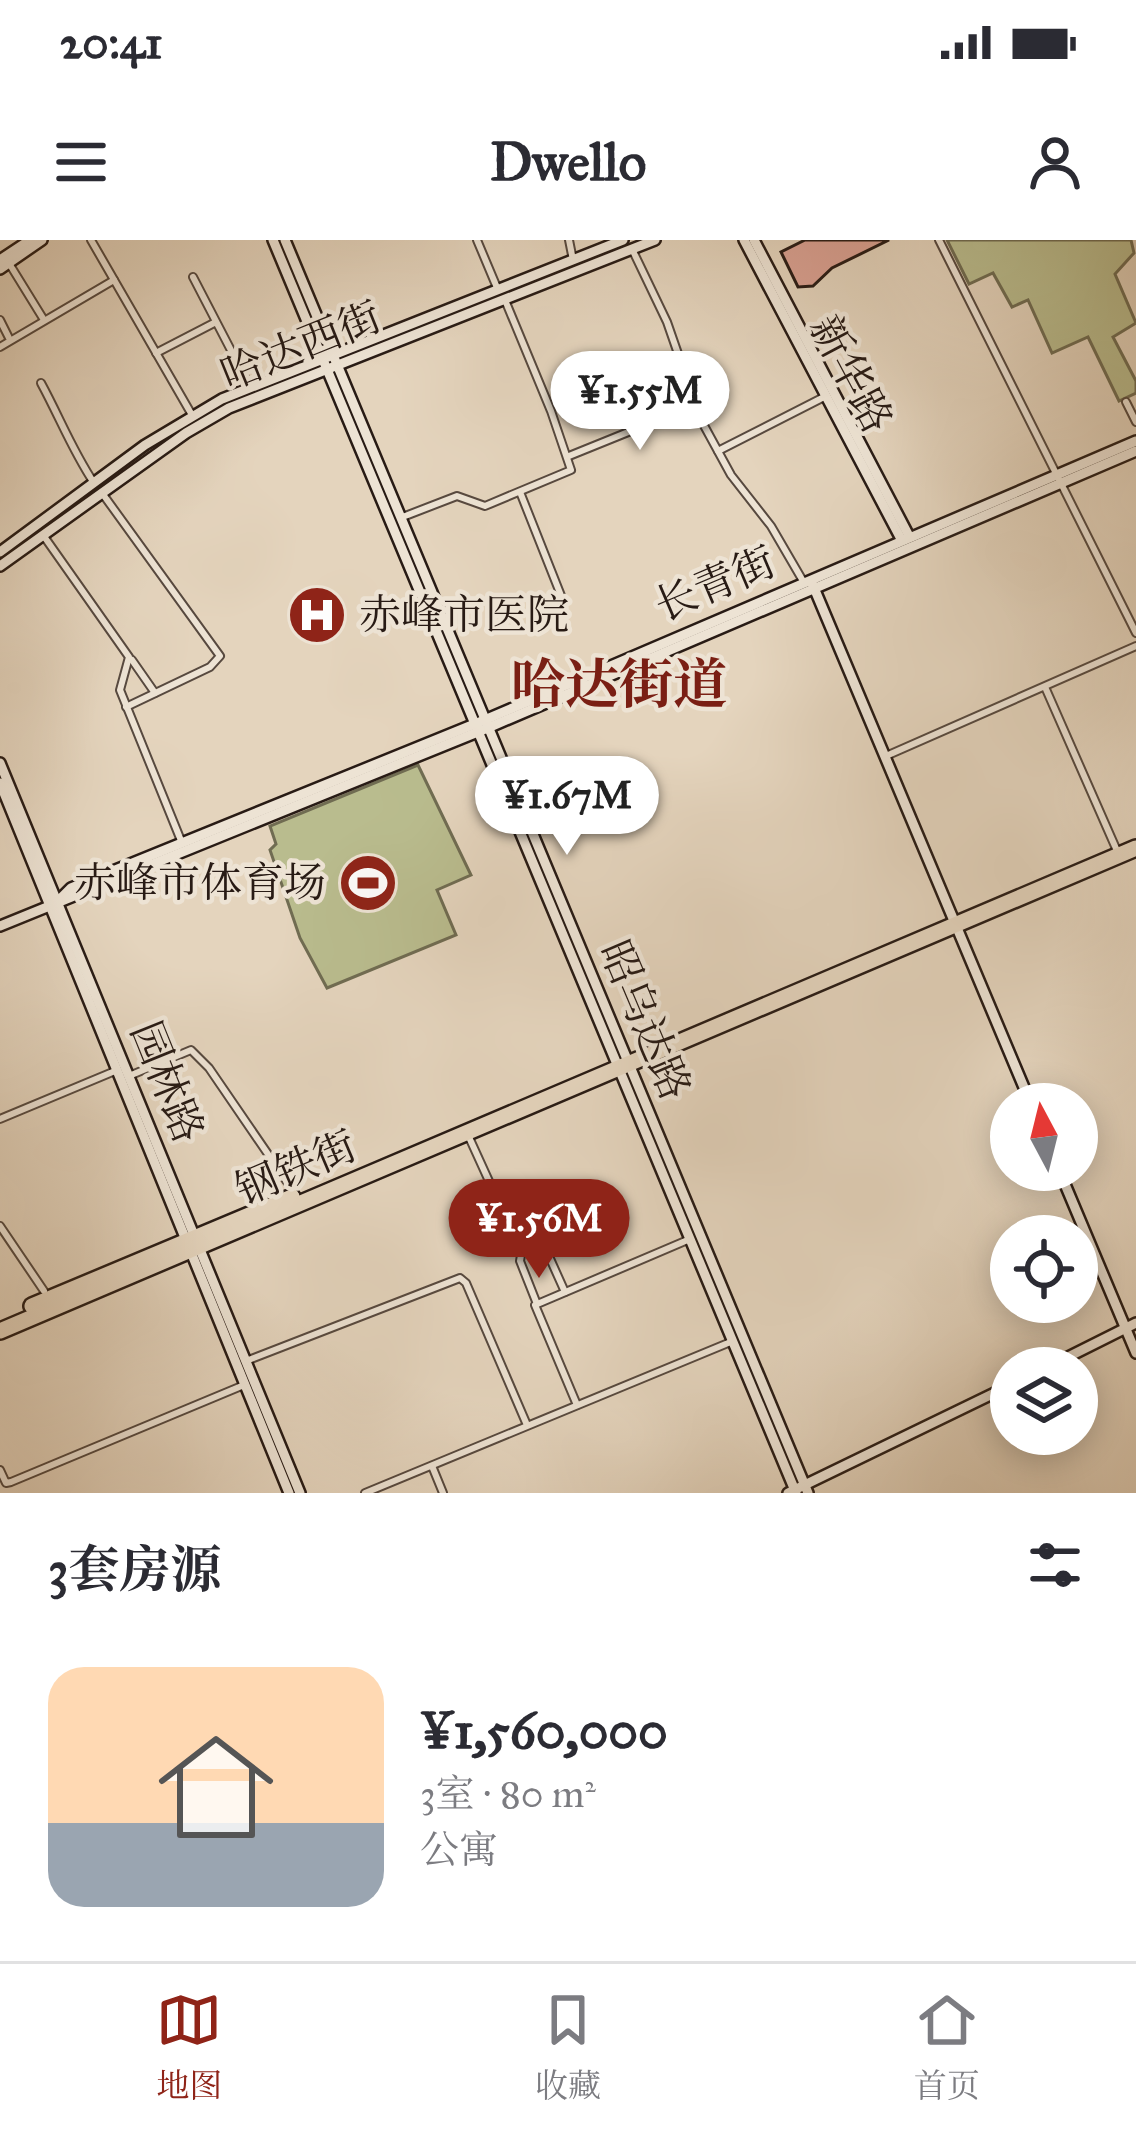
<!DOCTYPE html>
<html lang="zh">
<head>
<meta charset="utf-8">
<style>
	body { margin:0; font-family:"IM FELL Great Primer","Noto Serif SC",serif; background:#f7f7f7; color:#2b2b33; height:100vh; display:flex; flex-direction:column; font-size:45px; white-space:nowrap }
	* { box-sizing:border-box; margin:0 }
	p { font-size:39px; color:#7c7c81 }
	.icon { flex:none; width:66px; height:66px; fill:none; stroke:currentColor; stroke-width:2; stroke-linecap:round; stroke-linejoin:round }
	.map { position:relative; height:1253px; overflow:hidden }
	.drawer { display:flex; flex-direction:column; background:#fff; flex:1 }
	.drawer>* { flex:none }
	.needle { width:78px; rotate:353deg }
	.tools { position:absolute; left:990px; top:843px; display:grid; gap:24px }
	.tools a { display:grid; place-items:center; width:108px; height:108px; border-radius:50%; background:#fff; box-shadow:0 6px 30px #0003; font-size:60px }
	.price { position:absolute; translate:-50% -102px; padding:0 27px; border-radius:42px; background:#fff; color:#222; font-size:39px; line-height:78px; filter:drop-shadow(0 3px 6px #0008) }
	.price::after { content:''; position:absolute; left:50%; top:72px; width:36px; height:27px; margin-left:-18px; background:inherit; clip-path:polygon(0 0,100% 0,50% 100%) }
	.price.on { background:#8f2418; color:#fff }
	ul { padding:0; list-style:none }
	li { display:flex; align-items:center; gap:36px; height:300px; padding:0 48px }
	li+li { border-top:3px solid #e1e1e2 }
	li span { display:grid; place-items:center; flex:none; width:336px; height:240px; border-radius:36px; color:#555 }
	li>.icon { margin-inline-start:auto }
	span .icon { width:144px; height:144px; fill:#fffc; stroke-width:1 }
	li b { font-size:51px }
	h2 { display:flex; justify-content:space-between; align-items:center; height:144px; padding:0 48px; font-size:51px }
	.status { display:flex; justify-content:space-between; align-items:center; height:84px; padding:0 60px; background:#fff; direction:ltr }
	.status svg { height:33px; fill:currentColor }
	header { display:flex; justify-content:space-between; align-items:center; height:156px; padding:0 48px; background:#fff; font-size:54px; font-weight:700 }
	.menu { display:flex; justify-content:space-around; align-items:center; height:168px; border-top:3px solid #e1e1e2; background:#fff; font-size:33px; color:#7c7c81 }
	.menu a { display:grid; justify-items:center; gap:6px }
	.menu .on { color:#8f2418 }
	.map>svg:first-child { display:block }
</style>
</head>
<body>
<div class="status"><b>20:41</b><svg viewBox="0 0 49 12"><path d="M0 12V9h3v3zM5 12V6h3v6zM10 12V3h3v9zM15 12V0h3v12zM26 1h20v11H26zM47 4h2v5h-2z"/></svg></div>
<header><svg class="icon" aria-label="menu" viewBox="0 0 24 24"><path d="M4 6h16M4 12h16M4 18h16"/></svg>Dwello<svg class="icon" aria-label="person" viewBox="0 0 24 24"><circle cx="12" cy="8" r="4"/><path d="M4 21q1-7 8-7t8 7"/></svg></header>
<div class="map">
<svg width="1136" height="1253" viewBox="0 0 1136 1253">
	<rect width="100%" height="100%" fill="#e4d4bd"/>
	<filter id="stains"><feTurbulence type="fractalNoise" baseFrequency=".00167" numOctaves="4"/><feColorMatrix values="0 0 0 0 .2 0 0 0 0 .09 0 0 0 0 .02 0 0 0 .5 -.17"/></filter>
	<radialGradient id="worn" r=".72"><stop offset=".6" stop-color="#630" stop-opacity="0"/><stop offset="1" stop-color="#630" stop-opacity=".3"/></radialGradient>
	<!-- green -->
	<g fill="#b9bc8e" stroke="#706c52" stroke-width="3">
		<path d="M947 0H1131L1134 13 1115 34 1136 83 1113 97 1136 141V153L1119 161 1088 97 1052 113 1028 60 1012 67 993 33 969 44Z"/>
		<path d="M418 525 471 635 437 650 456 695 327 748 300 698 270 610 276 604 270 586Z"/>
	</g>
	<!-- building -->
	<path fill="#daa193" stroke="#281b15" stroke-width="3" d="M805 0H889L832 28 813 46 798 47 781 12Z"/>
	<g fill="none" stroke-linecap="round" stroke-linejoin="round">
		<!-- street casing -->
		<g stroke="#57493f" stroke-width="10">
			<g id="street">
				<path d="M91 0 192 175"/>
				<path d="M477 0 498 50"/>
				<path d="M569 0 573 20"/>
				<path d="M939 0 1136 393"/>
				<path d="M632 9 667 82 701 180 731 235 771 286 803 341"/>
				<path d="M7 20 44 80"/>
				<path d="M193 37 250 147"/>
				<path d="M0 80 9 98"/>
				<path d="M0 107 114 40"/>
				<path d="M156 113 214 83"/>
				<path d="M41 143C60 178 72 210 94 243"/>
				<path d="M1126 162 1136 182"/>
				<path d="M718 211 826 156"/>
				<path d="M569 216 695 165"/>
				<path d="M520 252 562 358"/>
				<path d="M102 253 220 416 210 427 126 467"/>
				<path d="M400 278 457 256 485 266 571 230 551 171 505 60"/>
				<path d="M43 295 129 417 120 450 182 603"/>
				<path d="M132 420 155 453"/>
				<path d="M1045 447 1118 613"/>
				<path d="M886 516 1136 406"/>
				<path d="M129 836 191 810 209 828 296 955"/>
				<path d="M0 879 115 831"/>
				<path d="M468 895 519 1007 543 1003 565 1052"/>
				<path d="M0 986 44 1051"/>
				<path d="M522 1009 520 1021 537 1064"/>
				<path d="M246 1121 460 1038 466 1043 527 1185"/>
				<path d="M577 1165 535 1065 690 999"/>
				<path d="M432 1226 443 1253"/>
				<path d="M0 1230 6 1243 11 1242 244 1145"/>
				<path d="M365 1253 733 1101"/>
			</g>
		</g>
		<!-- secondary casing -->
		<g stroke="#281b15" stroke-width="14">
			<g id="secondary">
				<path d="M273 0 796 1253"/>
				<path d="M285 0 808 1253"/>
				<path d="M744 0 901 299"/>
				<path d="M754 0 909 296"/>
				<path d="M0 20 30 0"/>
				<path d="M0 29 42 0"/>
				<path d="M0 312 145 205 222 159 623 0"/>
				<path d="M0 326 186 193 229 168 655 0"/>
				<path d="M812 343 1031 864"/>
				<path d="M0 523 300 1253"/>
				<path d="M0 543 289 1253"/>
				<path d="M61 658 71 648 487 479 1136 201"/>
				<path d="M0 686 490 487 1136 211"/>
				<path d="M1059 930 1136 1113"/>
				<path d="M1046 1128 1136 1083"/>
				<path d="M788 1253 1011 1145"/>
			</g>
		</g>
		<!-- highway casing -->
		<g stroke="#281b15" stroke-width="20">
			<g id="highway">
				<path d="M32 1066 292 957"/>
				<path d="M0 1091 1136 608"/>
			</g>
		</g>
		<!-- street -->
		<use href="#street" stroke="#ede3d4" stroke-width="6"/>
		<!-- secondary -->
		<use href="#secondary" stroke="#ede3d4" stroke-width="9"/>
		<!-- highway -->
		<use href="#highway" stroke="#e4d4bd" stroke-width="15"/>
	</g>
	<!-- icons -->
	<defs>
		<g id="hospital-disc" transform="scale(3)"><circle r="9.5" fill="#8f2418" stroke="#ede3d4"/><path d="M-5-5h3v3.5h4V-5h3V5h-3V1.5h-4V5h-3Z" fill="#fff"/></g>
		<g id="stadium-disc" transform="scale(3)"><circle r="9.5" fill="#8f2418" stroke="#ede3d4"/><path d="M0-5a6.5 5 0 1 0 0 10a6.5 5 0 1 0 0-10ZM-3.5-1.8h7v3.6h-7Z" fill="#fff"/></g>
	</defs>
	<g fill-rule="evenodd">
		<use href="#hospital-disc" x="317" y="375"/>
		<use href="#stadium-disc" x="368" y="643"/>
	</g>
	<g text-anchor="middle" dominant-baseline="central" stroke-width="9" stroke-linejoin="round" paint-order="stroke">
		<!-- street labels -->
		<g font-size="42" fill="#281b15" stroke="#ede3d4">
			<text transform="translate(301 106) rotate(-22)">哈达西街</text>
			<text transform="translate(851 134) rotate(62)">新华路</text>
			<text transform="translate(715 344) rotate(-23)">长青街</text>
			<text transform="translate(645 780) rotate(67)">昭乌达路</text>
			<text transform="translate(167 842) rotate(68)">园林路</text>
			<text transform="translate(296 928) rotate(-23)">钢铁街</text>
		</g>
		<!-- poi labels -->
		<g font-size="42" fill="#281b15" stroke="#ede3d4" text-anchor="start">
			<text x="359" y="375">赤峰市医院</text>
			<text x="326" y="643" text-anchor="end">赤峰市体育场</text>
		</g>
		<!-- district labels -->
		<g font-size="54" font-weight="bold" fill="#7a1f14" stroke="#ede3d4">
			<text x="619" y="445">哈达街道</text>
		</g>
	</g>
	<rect width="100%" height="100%" filter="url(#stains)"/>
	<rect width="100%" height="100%" fill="url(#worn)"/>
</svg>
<div class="tools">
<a><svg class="needle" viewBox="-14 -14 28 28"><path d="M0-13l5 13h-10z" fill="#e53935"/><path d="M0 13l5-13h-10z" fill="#7c7c81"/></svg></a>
<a><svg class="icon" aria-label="locate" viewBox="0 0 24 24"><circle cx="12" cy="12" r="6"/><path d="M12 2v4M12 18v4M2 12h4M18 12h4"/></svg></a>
<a><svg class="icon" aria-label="layers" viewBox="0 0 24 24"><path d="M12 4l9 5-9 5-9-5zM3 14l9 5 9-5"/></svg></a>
</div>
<b class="price" style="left:640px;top:213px">¥1.55M</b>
<b class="price" style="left:567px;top:618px">¥1.67M</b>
<b class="price on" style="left:539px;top:1041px">¥1.56M</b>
</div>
<section class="drawer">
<h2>3套房源<svg class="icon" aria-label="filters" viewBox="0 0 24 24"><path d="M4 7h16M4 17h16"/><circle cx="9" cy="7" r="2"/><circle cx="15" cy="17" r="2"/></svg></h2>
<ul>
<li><span style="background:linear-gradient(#ffd9b3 65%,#9aa5b1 0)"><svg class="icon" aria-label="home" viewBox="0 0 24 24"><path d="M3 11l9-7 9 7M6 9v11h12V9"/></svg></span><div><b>¥1,560,000</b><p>3室 · 80 m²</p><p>公寓</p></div></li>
</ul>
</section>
<nav class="menu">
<a class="on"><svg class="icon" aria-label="map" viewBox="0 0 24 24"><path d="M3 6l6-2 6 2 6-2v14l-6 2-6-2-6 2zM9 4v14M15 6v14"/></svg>地图</a>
<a><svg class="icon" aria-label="saved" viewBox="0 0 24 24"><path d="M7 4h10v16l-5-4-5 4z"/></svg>收藏</a>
<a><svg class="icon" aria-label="home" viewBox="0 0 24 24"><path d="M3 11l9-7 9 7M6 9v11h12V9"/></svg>首页</a>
</nav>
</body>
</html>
